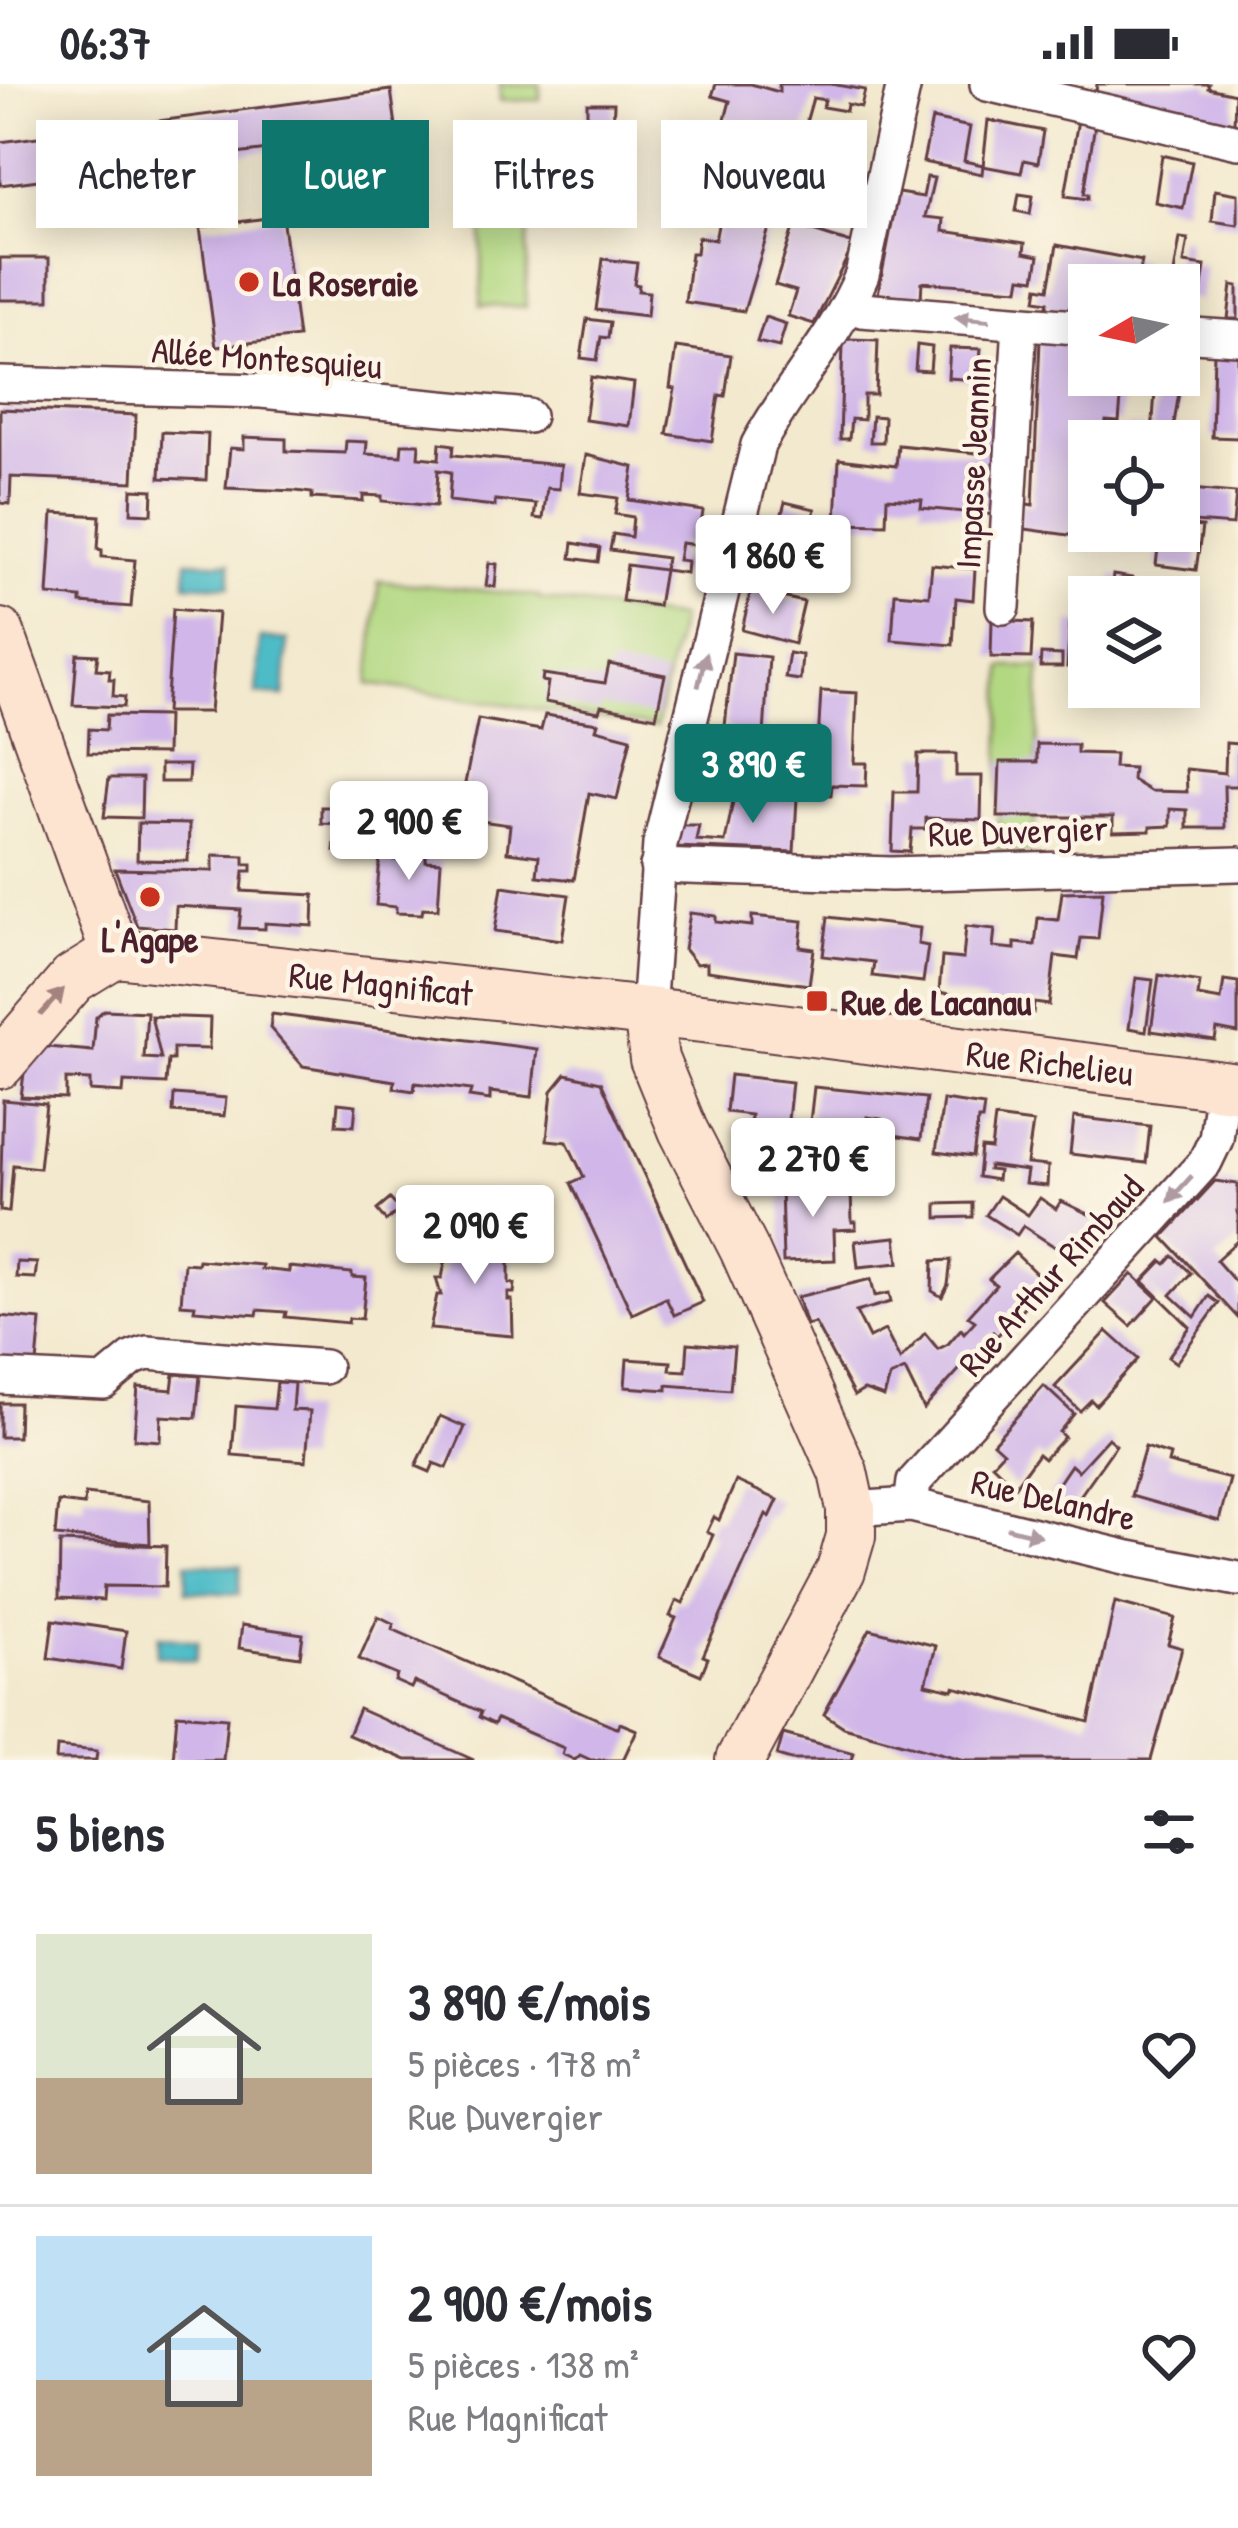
<!DOCTYPE html>
<html lang="fr">
<head>
<meta charset="utf-8">
<style>
	body { margin:0; font-family:"Patrick Hand",sans-serif; background:#f2f2f3; color:#2b2b33; height:100vh; display:flex; flex-direction:column; font-size:45px; white-space:nowrap }
	* { box-sizing:border-box; margin:0 }
	p { font-size:39px; color:#7c7c81 }
	.icon { flex:none; width:66px; height:66px; fill:none; stroke:currentColor; stroke-width:2; stroke-linecap:round; stroke-linejoin:round }
	.map { position:relative; height:1676px; overflow:hidden }
	.panel { display:flex; flex-direction:column; background:#fff; flex:1 }
	.panel>* { flex:none }
	.top-card { position:absolute; left:36px; top:36px; width:1167px; height:108px; display:flex; gap:24px }
	.needle { width:78px; rotate:261deg }
	.controls { position:absolute; left:1068px; top:180px; display:grid; gap:24px }
	.controls a { display:grid; place-items:center; width:132px; height:132px; border-radius:0px; background:#fff; box-shadow:0 6px 30px #0003; font-size:60px }
	.price { position:absolute; translate:-50% -102px; padding:0 27px; border-radius:12px; background:#fff; color:#222; font-size:39px; line-height:78px; filter:drop-shadow(0 3px 6px #0008) }
	.price::after { content:''; position:absolute; left:50%; top:72px; width:36px; height:27px; margin-left:-18px; background:inherit; clip-path:polygon(0 0,100% 0,50% 100%) }
	.price.selected { background:#0f766e; color:#fff }
	ul { padding:0; list-style:none }
	li { display:flex; align-items:center; gap:36px; height:300px; padding:0 36px }
	li+li { border-top:3px solid #e1e1e2 }
	li span { display:grid; place-items:center; flex:none; width:336px; height:240px; border-radius:0px; color:#555 }
	li>.icon { margin-inline-start:auto }
	span .icon { width:144px; height:144px; fill:#fffc; stroke-width:1 }
	li b { font-size:51px }
	h2 { display:flex; justify-content:space-between; align-items:center; height:144px; padding:0 36px; font-size:51px }
	.pill { padding:0 42px; border-radius:0px; background:#fff; box-shadow:0 6px 30px #0003; font-size:42px; line-height:108px }
	.pill.selected { background:#0f766e; color:#fff }
	.status { display:flex; justify-content:space-between; align-items:center; height:84px; padding:0 60px; background:#fff; direction:ltr }
	.status svg { height:33px; fill:currentColor }
	.map>svg:first-child { display:block }
</style>
</head>
<body>
<div class="status"><b>06:37</b><svg viewBox="0 0 49 12"><path d="M0 12V9h3v3zM5 12V6h3v6zM10 12V3h3v9zM15 12V0h3v12zM26 1h20v11H26zM47 4h2v5h-2z"/></svg></div>
<div class="map">
<svg width="1238" height="1676" viewBox="0 0 1238 1676">
	<rect width="100%" height="100%" fill="#fcf5e5"/>
	<filter id="ink" filterUnits="userSpaceOnUse"><feTurbulence type="fractalNoise" baseFrequency=".00833" numOctaves="2"/><feDisplacementMap in="SourceGraphic" scale="24" xChannelSelector="R" yChannelSelector="G"/><feConvolveMatrix kernelMatrix="1 2 1 2 8 2 1 2 1" color-interpolation-filters="sRGB"/></filter>
	<filter id="wash" filterUnits="userSpaceOnUse"><feTurbulence type="fractalNoise" baseFrequency=".004" numOctaves="4" result="noise"/><feDisplacementMap in="SourceGraphic" scale="48" xChannelSelector="R" yChannelSelector="G"/><feGaussianBlur stdDeviation="2.7" result="paint"/><feColorMatrix in="noise" values="0 0 0 0 0 0 0 0 0 0 0 0 0 0 0 0 0 1.4 0 .05"/><feComposite in="paint" operator="in"/></filter>
	<g filter="url(#wash)">
		<rect width="100%" height="100%" fill="#f3e9ce"/>
		<!-- green -->
		<g fill="#b2d882" stroke="#7e7c56" stroke-width="3">
			<path d="M500 0H540V16L500 17Z"/>
			<path d="M484 48 530 49 526 223 481 222Z"/>
			<path d="M379 497 539 512V515L680 534 656 643 369 600Z"/>
			<path d="M1003 583H1040L1034 767H997Z"/>
		</g>
		<!-- water -->
		<g fill="#4ebcc7" stroke="#4c6e79" stroke-width="3">
			<path d="M187 477 230 479V502L186 500Z"/>
			<path d="M260 554 288 556 284 612 256 610Z"/>
			<path d="M187 1479 241 1482 239 1510 186 1507Z"/>
			<path d="M159 1552 198 1557 195 1577 156 1571Z"/>
		</g>
		<g id="blocks">
			<!-- building -->
			<g fill="#d0b6e9">
				<path d="M716 0H751L779 8V0H831L865 6 861 23 847 20 846 27 823 23 825 16 813 14 783 119 777 118 744 227 685 218 691 169H696L698 153 715 156 732 73 733 65 706 57 711 43 722 47 730 17 712 12Z"/>
				<path d="M1097 0H1209L1208 4 1235 10 1234 40 1096 8Z"/>
				<path d="M391 6 397 49 0 101V58Z"/>
				<path d="M587 19H614L613 47 587 46Z"/>
				<path d="M932 35 970 43 964 77 983 81 982 90 923 78Z"/>
				<path d="M988 36 1043 47 1038 79 1024 76 1021 89 983 82Z"/>
				<path d="M1078 36 1095 40 1084 110H1088V115L1065 112Z"/>
				<path d="M1162 71 1192 78 1183 124 1155 118Z"/>
				<path d="M927 93 934 94 925 133 944 135 943 147 1025 159 1024 169 1039 172 1035 195 1021 193 1019 205 922 198 921 214 878 210 898 109 923 113Z"/>
				<path d="M695 94 715 97 712 109 690 104Z"/>
				<path d="M1215 106 1238 110V141L1212 137Z"/>
				<path d="M1019 110 1033 112 1030 130 1016 127Z"/>
				<path d="M666 112 689 114 687 137 676 136V127H665Z"/>
				<path d="M282 132 298 253 216 263 200 143Z"/>
				<path d="M794 141 854 160 814 240 788 232 796 207 775 201Z"/>
				<path d="M1180 154 1188 155 1184 179 1205 182 1200 216 1179 212V201H1172Z"/>
				<path d="M1057 161 1142 177 1137 201H1089V228L1046 225 1048 218 1036 216 1038 203 1049 205Z"/>
				<rect x="0" y="174" width="49" height="42"/>
				<path d="M603 175 637 179 634 200 639 201 638 207 649 208 647 232 596 226Z"/>
				<path d="M1232 201 1238 202V235H1228Z"/>
				<path d="M765 233 786 240 779 263 757 258Z"/>
				<path d="M587 235 610 238 608 254 601 253 597 276 581 274Z"/>
				<path d="M848 255 878 256 876 311H864V336L851 335 849 355H840L843 260Z"/>
				<path d="M1040 256 1087 259 1089 291H1123L1119 338 1106 337 1103 357H1089L1090 454 1018 444 1021 419 1033 421Z"/>
				<path d="M917 261 932 263 930 287 915 286Z"/>
				<path d="M676 263 731 271 725 312 719 311 712 357 667 350 675 305 670 304Z"/>
				<path d="M950 264 981 265 978 296 948 294Z"/>
				<path d="M1214 267 1238 269V354L1212 353Z"/>
				<path d="M591 293 634 299 629 342 585 336Z"/>
				<path d="M1156 293 1181 296 1172 352 1152 350Z"/>
				<path d="M981 322 1001 323 997 431 921 424 922 416 887 414 886 440 836 439 839 375 896 382 898 361 977 369Z"/>
				<path d="M0 325 136 331 133 398 11 393 10 420 0 419Z"/>
				<path d="M872 332 884 333 883 358H870Z"/>
				<path d="M1127 344 1142 345 1141 357H1126Z"/>
				<path d="M162 348 208 350 206 396 160 394Z"/>
				<path d="M244 353 286 355V367L345 369 346 357 367 358 366 370 401 372 402 360H419L418 373 439 375 440 359 454 361 453 371 561 381 559 405 547 404 543 435 534 434 536 420 495 416V422L449 417 451 388 438 386 436 422 382 417V412L363 411V417L312 414V409L296 407 226 404 230 364 244 365Z"/>
				<path d="M586 371 634 383 629 416 703 427 698 461 681 459 678 476 687 477 686 489 664 486 666 474 610 466 613 450 631 453 633 433 615 430 618 414 580 409Z"/>
				<path d="M1179 404 1236 409 1233 441 1194 438 1193 442 1202 443 1196 486 1156 481 1160 447H1179Z"/>
				<path d="M132 405 153 406 152 430 131 429Z"/>
				<path d="M785 418 815 425 796 497 766 493Z"/>
				<path d="M53 429 100 432 98 465 102 466V473L135 476 131 523 81 519V514L48 511Z"/>
				<path d="M573 459 600 464 598 478 571 474Z"/>
				<path d="M489 479 497 480 495 503 486 502Z"/>
				<path d="M627 481 664 486 658 522 622 517Z"/>
				<path d="M932 481 975 485 973 516 956 514 953 561 892 556 895 509 929 512Z"/>
				<path d="M1113 491 1132 494 1131 502 1149 505 1148 513H1110Z"/>
				<path d="M751 506 804 518 794 560 742 546Z"/>
				<path d="M173 525 218 529 210 628H166Z"/>
				<path d="M992 536 1033 538 1031 574 991 573Z"/>
				<path d="M1070 538 1088 540 1089 583H1067Z"/>
				<path d="M733 569 769 573 763 666 728 661 730 643 725 642Z"/>
				<path d="M789 569 802 571 800 596 785 594Z"/>
				<path d="M77 570 98 571 96 585 110 586 109 595H114L113 612 125 613 124 623 73 621Z"/>
				<path d="M1041 570 1062 571V583H1040Z"/>
				<path d="M609 580 665 591 656 633 601 622 599 628 545 618 548 598 542 597 543 590 605 599Z"/>
				<path d="M821 607 857 609 854 679H867L866 702 832 701 831 711 815 710Z"/>
				<path d="M107 631 167 632 166 670 88 669 89 645 106 646Z"/>
				<path d="M545 631 598 639 596 645 631 654 617 715 589 709 574 796 537 792 539 772 507 768 510 741 458 734 478 635 541 646Z"/>
				<path d="M1226 659 1238 660V702H1224L1225 744H1187V726L1170 725V742L1150 743V747L1113 748V733H998L1000 678H1037V660L1077 661V669L1115 670 1114 683 1133 684 1132 696 1150 707 1187 708 1186 685 1225 689Z"/>
				<path d="M918 670H956V692H982L981 736 926 734V745H912L910 768 892 767 894 708H917Z"/>
				<path d="M160 681H189L188 698H160Z"/>
				<path d="M109 694H142L141 734 104 733Z"/>
				<path d="M734 712 797 714 794 768 677 763 682 741H699L696 756 725 758Z"/>
				<path d="M321 723H343V740L321 739Z"/>
				<path d="M138 739 189 740 188 777 137 776Z"/>
				<path d="M336 747 346 748 345 768 334 767Z"/>
				<path d="M398 766 426 767V777L441 778 438 825 423 824 422 830 396 829V823L376 821 380 774 397 776Z"/>
				<path d="M213 771 244 772V780H252V787H244L242 807 314 811 313 842 265 839V845L239 844 241 826 176 822 175 845 137 842 115 785 213 787Z"/>
				<path d="M502 802 569 811 562 856 495 847Z"/>
				<path d="M1103 807 1098 855 1081 854 1078 875 1055 872 1049 921 1034 919 1033 929 986 924V917L939 908 942 873 963 875 966 842 995 845 993 863 1015 865V859L1035 861 1038 834 1058 836 1062 808Z"/>
				<path d="M690 829 716 832V838L752 842V832L803 837 800 863 814 865 809 901 707 887V879L696 880 684 865Z"/>
				<path d="M828 833 920 844 918 860 928 862 923 898 872 892 874 878 823 872Z"/>
				<path d="M1159 891 1200 898 1198 912 1221 916 1224 896 1238 898V949L1217 945 1215 956 1151 947Z"/>
				<path d="M1136 894 1153 896 1146 947 1129 944Z"/>
				<path d="M104 926 147 928 144 974 161 975 151 932 210 934 209 965 173 964V976H168L166 1000 124 998 123 1009 90 1007V996L66 995V1015L21 1013 24 989 37 962 93 967 96 933Z"/>
				<path d="M272 930 537 965 532 1013 490 1008V1016L469 1013 471 1006 415 999 414 1007 394 1004 395 997 303 982 270 944Z"/>
				<path d="M566 990 601 998 703 1218 674 1231 666 1214 632 1230 571 1099 584 1093 567 1058 547 1056 552 1007Z"/>
				<path d="M730 991 792 998 785 1065 748 1061 751 1031 726 1028Z"/>
				<path d="M814 1003 926 1014 921 1055 879 1049 881 1035 867 1033 864 1054 816 1051 809 1047Z"/>
				<path d="M174 1010 226 1014 224 1032 173 1028Z"/>
				<path d="M3 1016 46 1020 39 1084 13 1081 9 1128 0 1127Z"/>
				<path d="M943 1016 984 1022 982 1036H978L973 1073 936 1068Z"/>
				<path d="M338 1019 356 1021 354 1042 336 1041Z"/>
				<path d="M1074 1033 1150 1042 1146 1079 1070 1070Z"/>
				<path d="M995 1034 1033 1039 1027 1080 1048 1082 1047 1102 1025 1100 1027 1087 989 1082 988 1086 998 1087 997 1096 978 1093 981 1064 991 1065Z"/>
				<path d="M1215 1097 1238 1100V1156L1216 1176 1238 1201V1234L1163 1153Z"/>
				<path d="M840 1099V1109L851 1108 852 1138H856V1145L834 1146 835 1176 783 1178 781 1101Z"/>
				<path d="M999 1112 1028 1131 1040 1114 1056 1125 1061 1117 1101 1136 1066 1170 1023 1142 1017 1151 986 1131Z"/>
				<path d="M390 1115 400 1126 386 1137 377 1126Z"/>
				<path d="M973 1119V1133L937 1134V1120Z"/>
				<path d="M465 1150 509 1156V1199L515 1200 514 1209H508V1216H512L513 1252 430 1245 437 1211H441L436 1194H442L450 1152Z"/>
				<path d="M896 1153 899 1179 858 1183 855 1157Z"/>
				<path d="M1015 1169 1046 1199 997 1252 993 1248 924 1325 905 1286 890 1293 884 1313 864 1306 854 1312 815 1239 806 1241 797 1213 871 1195 875 1212 889 1209 891 1218 856 1228 869 1254 885 1246 900 1276 925 1249 938 1265 948 1260 961 1245 964 1249 975 1237 968 1232 996 1201 989 1195Z"/>
				<path d="M1173 1172 1191 1189 1171 1211 1195 1233 1209 1212 1219 1219 1176 1279 1168 1273 1190 1243 1143 1197 1162 1177 1166 1180Z"/>
				<path d="M198 1176 262 1181 261 1185 289 1188V1183L352 1189V1193L366 1194 362 1235 349 1234 348 1239 285 1233 286 1228 258 1226 257 1231 194 1226 195 1221 181 1220 184 1179 197 1180Z"/>
				<path d="M951 1176 948 1201 942 1213 932 1207 933 1177Z"/>
				<path d="M17 1178 37 1179 35 1194 16 1193Z"/>
				<path d="M1132 1190 1157 1213 1131 1242 1105 1219Z"/>
				<path d="M0 1232 41 1236 37 1279 0 1276Z"/>
				<path d="M1107 1247 1138 1275 1096 1321 1091 1316 1080 1327 1055 1303Z"/>
				<path d="M688 1259 734 1263 730 1306 667 1301V1306L625 1303 627 1275 671 1278 670 1286 686 1287Z"/>
				<path d="M174 1290 200 1292 196 1334 161 1332 160 1357 134 1355 138 1303 172 1306Z"/>
				<path d="M277 1298 294 1299 292 1326 310 1327 306 1377 232 1371 236 1322 274 1325Z"/>
				<path d="M1044 1302 1074 1330 1059 1348 1064 1353 1044 1375 1038 1370 1015 1402 992 1380 1003 1368 993 1359Z"/>
				<path d="M0 1319H19L18 1353H0Z"/>
				<path d="M440 1332 465 1343 447 1384 434 1379 430 1388 416 1382Z"/>
				<path d="M1108 1354 1116 1361 1070 1426 1050 1412 1071 1381 1078 1387Z"/>
				<path d="M1145 1363 1170 1371 1168 1379 1230 1395 1219 1437 1131 1412Z"/>
				<path d="M736 1397 778 1416 770 1433 766 1430 703 1572 708 1574 701 1591 659 1573 676 1534 670 1532 677 1516 683 1519 713 1451 707 1448 714 1433 719 1436Z"/>
				<path d="M85 1410 149 1417 150 1460 55 1452 58 1418 84 1421Z"/>
				<path d="M60 1458 166 1462 165 1503 104 1502 103 1516 59 1514Z"/>
				<path d="M1115 1518 1175 1534 1168 1560 1182 1564 1151 1676H965L844 1643 824 1630 870 1545 936 1562 926 1600 953 1606 954 1603 1089 1638Z"/>
				<path d="M378 1532 394 1540 392 1545 618 1644 620 1639 637 1646 623 1676H591L580 1671 575 1676 562 1670 564 1664 497 1635 494 1640 479 1633 481 1628 414 1598 411 1604 395 1597 397 1591 359 1575Z"/>
				<path d="M53 1536 126 1547 121 1585 48 1574Z"/>
				<path d="M242 1541 303 1550 300 1573 239 1564Z"/>
				<path d="M359 1625 474 1676H406L348 1651Z"/>
				<path d="M177 1630 227 1634 223 1676H173Z"/>
				<path d="M783 1650 854 1669 852 1676H791L777 1672Z"/>
				<path d="M57 1663 97 1667 96 1676H56Z"/>
			</g>
		</g>
	</g>
	<g filter="url(#ink)">
		<use href="#blocks" fill-opacity="0" stroke="#633d43" stroke-width="3"/>
		<g fill="none" stroke-linecap="round" stroke-linejoin="round">
			<!-- street casing -->
			<g stroke="#633d43" stroke-width="38">
				<g id="street">
					<path d="M987 0 1238 58"/>
					<path d="M850 218 861 226 1089 244"/>
					<path d="M1179 250 1238 254"/>
					<path d="M0 300 261 307 528 332"/>
					<path d="M1003 523 1020 239"/>
					<path d="M657 782 891 790 1238 780"/>
					<path d="M648 928 660 760 758 361C789 303 837 252 862 191L904 0"/>
					<path d="M0 1293 104 1298 133 1274 147 1269 324 1283"/>
					<path d="M911 1421 914 1398 1205 1078 1216 1055 1223 1001"/>
					<path d="M851 1425 911 1421 1129 1474 1238 1495"/>
				</g>
			</g>
			<!-- secondary casing -->
			<g stroke="#633d43" stroke-width="52">
				<g id="secondary">
					<path d="M0 549 115 869"/>
					<path d="M115 869 711 935 1238 1003"/>
					<path d="M648 928 654 975 683 1046 744 1165 843 1388 851 1425V1452L841 1486 740 1676"/>
					<path d="M0 980 73 895 115 869"/>
				</g>
			</g>
			<!-- street -->
			<use href="#street" stroke="#fff" stroke-width="33"/>
			<!-- secondary -->
			<use href="#secondary" stroke="#fde4d1" stroke-width="48"/>
		</g>
		<!-- one-way arrows -->
		<defs><path id="oneway-solid" d="M-6-.8H1V-3.2L6.5 0L1 3.2V.8H-6Z" transform="scale(3)"/></defs>
		<g fill="#ae9aa0">
			<use href="#oneway-solid" transform="translate(972 235) rotate(-175)"/>
			<use href="#oneway-solid" transform="translate(702 586) rotate(-77)"/>
			<use href="#oneway-solid" transform="translate(1180 1105) rotate(132)"/>
			<use href="#oneway-solid" transform="translate(1024 1448) rotate(14)"/>
		</g>
		<use fill="#a4827e" href="#oneway-solid" transform="translate(52 918) rotate(-48)"/>
	</g>
	<!-- markers -->
	<g fill="#c8321e" stroke="#fcf5e5" stroke-width="4.5">
		<circle cx="249" cy="198" r="12"/>
		<circle cx="150" cy="813" r="12"/>
		<rect x="805" y="905" width="24" height="24" rx="6"/>
	</g>
	<g text-anchor="middle" dominant-baseline="central" stroke-width="9" stroke-linejoin="round" paint-order="stroke">
		<!-- poi labels -->
		<g font-size="36" font-weight="bold" fill="#4a1f2b" stroke="#fcf5e5" text-anchor="start">
			<text x="273" y="198">La Roseraie</text>
			<text x="150" y="854" text-anchor="middle">L'Agape</text>
			<text x="841" y="917">Rue de Lacanau</text>
		</g>
		<!-- street labels -->
		<g font-size="36" fill="#4a1f2b" stroke="#fcf5e5">
			<text transform="translate(267 273) rotate(4)">Allée Montesquieu</text>
			<text transform="translate(972 379) rotate(-87)">Impasse Jeannin</text>
			<text transform="translate(1018 746) rotate(-2)">Rue Duvergier</text>
			<text transform="translate(381 899) rotate(6)">Rue Magnificat</text>
			<text transform="translate(1050 978) rotate(7)">Rue Richelieu</text>
			<text transform="translate(1050 1191) rotate(-48)">Rue Arthur Rimbaud</text>
			<text transform="translate(1054 1415) rotate(13)">Rue Delandre</text>
		</g>
	</g>
</svg>
<div class="controls">
<a><svg class="needle" viewBox="-14 -14 28 28"><path d="M0-13l5 13h-10z" fill="#e53935"/><path d="M0 13l5-13h-10z" fill="#7c7c81"/></svg></a>
<a><svg class="icon" aria-label="locate" viewBox="0 0 24 24"><circle cx="12" cy="12" r="6"/><path d="M12 2v4M12 18v4M2 12h4M18 12h4"/></svg></a>
<a><svg class="icon" aria-label="layers" viewBox="0 0 24 24"><path d="M12 4l9 5-9 5-9-5zM3 14l9 5 9-5"/></svg></a>
</div>
<b class="price" style="left:773px;top:533px">1 860 €</b>
<b class="price selected" style="left:753px;top:742px">3 890 €</b>
<b class="price" style="left:409px;top:799px">2 900 €</b>
<b class="price" style="left:813px;top:1136px">2 270 €</b>
<b class="price" style="left:475px;top:1203px">2 090 €</b>
<div class="top-card">
<a class="pill">Acheter</a>
<a class="pill selected">Louer</a>
<a class="pill">Filtres</a>
<a class="pill">Nouveau</a>
</div>
</div>
<section class="panel">
<h2>5 biens<svg class="icon" aria-label="filters" viewBox="0 0 24 24"><path d="M4 7h16M4 17h16"/><circle cx="9" cy="7" r="2"/><circle cx="15" cy="17" r="2"/></svg></h2>
<ul>
<li><span style="background:linear-gradient(#dfe7d0 60%,#b9a48a 0)"><svg class="icon" aria-label="home" viewBox="0 0 24 24"><path d="M3 11l9-7 9 7M6 9v11h12V9"/></svg></span><div><b>3 890 €/mois</b><p>5 pièces · 178 m²</p><p>Rue Duvergier</p></div><svg class="icon" aria-label="heart" viewBox="0 0 24 24"><path d="M12 20l-8-8c-3-5 5-10 8-4 3-6 11-1 8 4z"/></svg></li>
<li><span style="background:linear-gradient(#bfe0f5 60%,#b9a48a 0)"><svg class="icon" aria-label="home" viewBox="0 0 24 24"><path d="M3 11l9-7 9 7M6 9v11h12V9"/></svg></span><div><b>2 900 €/mois</b><p>5 pièces · 138 m²</p><p>Rue Magnificat</p></div><svg class="icon" aria-label="heart" viewBox="0 0 24 24"><path d="M12 20l-8-8c-3-5 5-10 8-4 3-6 11-1 8 4z"/></svg></li>
</ul>
</section>
</body>
</html>
